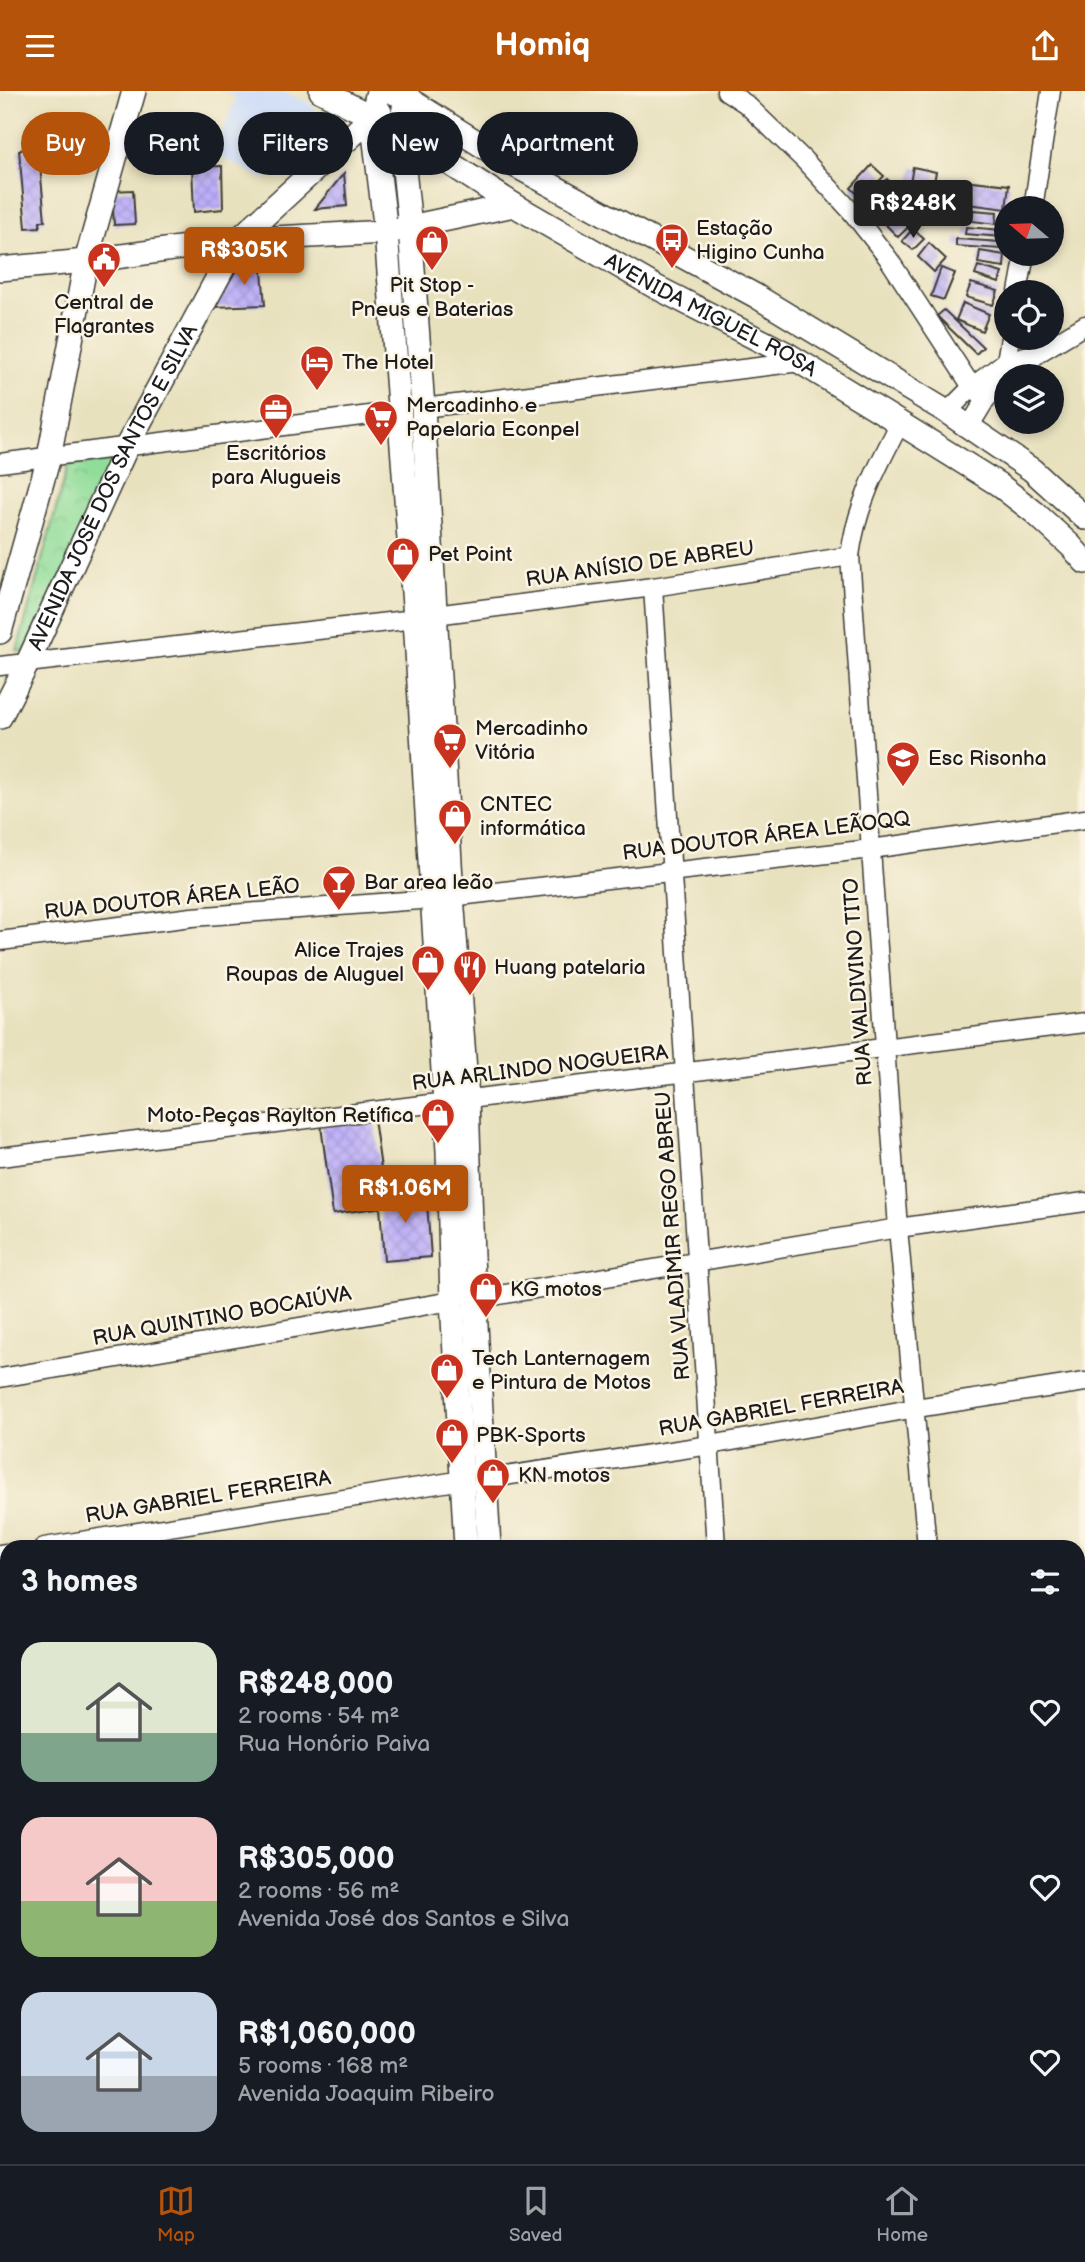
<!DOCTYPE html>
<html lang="en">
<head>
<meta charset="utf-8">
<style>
	body { margin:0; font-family:"Balsamiq Sans",sans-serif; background:#242831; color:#f1f3f6; height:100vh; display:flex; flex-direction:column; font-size:26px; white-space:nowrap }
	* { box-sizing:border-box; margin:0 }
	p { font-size:23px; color:#9ea1a6 }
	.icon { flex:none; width:38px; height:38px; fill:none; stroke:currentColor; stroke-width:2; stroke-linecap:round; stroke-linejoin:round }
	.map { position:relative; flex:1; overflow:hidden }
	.side { position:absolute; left:0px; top:1449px; width:1085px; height:625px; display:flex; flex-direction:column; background:#171b24; border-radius:21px 21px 0 0; box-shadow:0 4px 10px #0003 }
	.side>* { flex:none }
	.guide { position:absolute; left:21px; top:21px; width:700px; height:63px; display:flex; gap:14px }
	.needle { width:46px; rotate:289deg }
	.tools { position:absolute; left:994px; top:105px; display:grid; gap:14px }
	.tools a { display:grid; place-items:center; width:70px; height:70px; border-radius:50%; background:#171b24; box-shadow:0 4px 10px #0003; font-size:35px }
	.price { position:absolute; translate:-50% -60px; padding:0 16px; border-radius:7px; background:#b45309; color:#fff; font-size:23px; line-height:46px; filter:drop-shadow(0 2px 4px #0008) }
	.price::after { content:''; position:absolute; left:50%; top:42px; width:21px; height:16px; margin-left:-10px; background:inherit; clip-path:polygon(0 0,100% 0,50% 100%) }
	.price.active { background:#222; color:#fff }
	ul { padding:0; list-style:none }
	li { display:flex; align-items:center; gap:21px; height:175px; padding:0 21px }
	li span { display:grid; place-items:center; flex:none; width:196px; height:140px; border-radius:21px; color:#555 }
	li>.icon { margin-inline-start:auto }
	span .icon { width:84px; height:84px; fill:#fffc; stroke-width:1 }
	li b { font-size:30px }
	h2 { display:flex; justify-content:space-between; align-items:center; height:84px; padding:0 21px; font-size:30px }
	.pill { padding:0 24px; border-radius:32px; background:#171b24; box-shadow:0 4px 10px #0003; font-size:24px; line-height:63px }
	.pill.active { background:#b45309; color:#fff }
	header { display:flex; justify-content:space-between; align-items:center; height:91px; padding:0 21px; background:#b45309; color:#fff; font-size:32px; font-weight:700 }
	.dock { display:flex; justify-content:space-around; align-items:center; height:98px; border-top:2px solid #363941; background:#171b24; font-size:19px; color:#9ea1a6 }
	.dock a { display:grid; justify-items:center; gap:4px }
	.dock .active { color:#b45309 }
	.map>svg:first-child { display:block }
</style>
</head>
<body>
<header><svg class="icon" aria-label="menu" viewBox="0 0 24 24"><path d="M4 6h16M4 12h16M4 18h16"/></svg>Homiq<svg class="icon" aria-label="share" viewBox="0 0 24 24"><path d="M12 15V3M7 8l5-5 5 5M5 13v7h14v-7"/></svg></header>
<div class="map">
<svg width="1085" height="2073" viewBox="0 0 1085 2073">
	<defs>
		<pattern id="park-crowns" width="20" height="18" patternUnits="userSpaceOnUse" patternTransform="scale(1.75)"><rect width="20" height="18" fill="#90dd9a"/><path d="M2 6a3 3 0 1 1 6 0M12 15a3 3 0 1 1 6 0" fill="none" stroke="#7cbd84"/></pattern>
		<pattern id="building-cross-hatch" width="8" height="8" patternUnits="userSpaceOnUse" patternTransform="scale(1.75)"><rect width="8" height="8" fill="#bbadf9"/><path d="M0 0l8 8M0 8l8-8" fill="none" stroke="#a094d5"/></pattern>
	</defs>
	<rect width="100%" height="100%" fill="#fcf5e5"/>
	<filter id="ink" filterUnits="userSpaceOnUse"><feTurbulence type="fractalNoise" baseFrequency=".0143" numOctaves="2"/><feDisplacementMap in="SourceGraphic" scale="14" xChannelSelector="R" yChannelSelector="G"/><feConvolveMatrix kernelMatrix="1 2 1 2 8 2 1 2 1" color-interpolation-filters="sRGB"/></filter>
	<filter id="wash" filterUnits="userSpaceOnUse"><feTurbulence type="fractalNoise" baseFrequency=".00686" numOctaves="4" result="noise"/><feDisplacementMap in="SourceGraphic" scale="28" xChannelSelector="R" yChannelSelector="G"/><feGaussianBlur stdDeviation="1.57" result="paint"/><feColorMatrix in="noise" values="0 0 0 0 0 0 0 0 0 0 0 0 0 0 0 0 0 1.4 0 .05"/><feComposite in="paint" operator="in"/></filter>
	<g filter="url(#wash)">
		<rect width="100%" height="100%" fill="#e8e1be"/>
		<!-- built -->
		<g fill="#cbdcf9">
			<path d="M223 0H282L315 15 305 37 289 32 266 89 213 62 236 7Z"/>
			<path d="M1078 2032H1085V2073H1017V2067H1078Z"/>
		</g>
		<!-- park -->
		<path fill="url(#park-crowns)" stroke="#567c5b" stroke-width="2" d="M118 369 25 561 17 560 68 374Z"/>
		<g id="blocks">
			<!-- building -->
			<g fill="url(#building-cross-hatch)">
				<path d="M34 58 35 64H39L45 130H40V136L26 137 19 59Z"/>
				<path d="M872 74 884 85 863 108 851 97Z"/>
				<path d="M222 75 223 118 194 121 192 76Z"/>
				<path d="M913 76 936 81 932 101 909 96Z"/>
				<path d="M344 82 347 115 315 118Z"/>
				<path d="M887 88 897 97 879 119 868 110Z"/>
				<path d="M963 89 1009 94 1006 118 960 112Z"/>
				<path d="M133 99 135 133 114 134 112 100Z"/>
				<path d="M900 105 920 125 898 146 878 126Z"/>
				<path d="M973 119 997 121 996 133 972 130Z"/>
				<path d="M966 136 1002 139V146L965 143Z"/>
				<path d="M913 138 924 148 913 159 902 150Z"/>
				<path d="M956 148 1001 151V158L956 155Z"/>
				<path d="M929 152 946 168 934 181 918 166Z"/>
				<path d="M980 160 1005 164 1004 176 978 172Z"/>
				<path d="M261 170 265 214 214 216 239 174Z"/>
				<path d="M978 175 1002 182 999 192 975 184Z"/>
				<path d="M941 177 955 182 944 209 931 205Z"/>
				<path d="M971 192 998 200 993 214 966 206Z"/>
				<path d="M963 212 989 223 982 240 956 229Z"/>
				<path d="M944 219 983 256 976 263 937 225Z"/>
				<path d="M374 1028 384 1098 374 1100 377 1117 333 1123 321 1035Z"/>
				<path d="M426 1099 431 1166 384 1170 379 1102Z"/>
				<path d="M1085 2056V2073H1072L1071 2067H1078V2057Z"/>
				<path d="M1026 2067H1055L1056 2073H1026Z"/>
			</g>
		</g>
	</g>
	<g filter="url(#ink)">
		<use href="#blocks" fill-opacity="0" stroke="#3b3a34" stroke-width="2"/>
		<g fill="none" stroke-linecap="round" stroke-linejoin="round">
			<!-- minor casing -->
			<g stroke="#3b3a34" stroke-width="21">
				<g id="minor">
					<path d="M726 0 746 13 804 69 851 120 888 167 972 296 986 308"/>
					<path d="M1033 117 1051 0"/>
					<path d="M1018 201 1025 163"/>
					<path d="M1006 270 1010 247"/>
					<path d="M1011 285 1040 261 1085 234"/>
					<path d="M423 317 800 271"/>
					<path d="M947 321 972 296 1006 270 1040 261"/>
					<path d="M900 332C878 374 856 416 850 465L898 1137 927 1456"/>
					<path d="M969 336 986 308 1006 289"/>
					<path d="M0 372 400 320"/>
					<path d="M653 496 716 1456"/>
					<path d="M435 524 653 496 850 465"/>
					<path d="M0 575 415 528"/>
					<path d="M0 850 192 826 433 808 871 758 1085 728"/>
					<path d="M0 1066 1085 932"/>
					<path d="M475 1208 898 1137 1085 1111"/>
					<path d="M0 1287 452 1210"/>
					<path d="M485 1388 710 1354 916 1317 1085 1291"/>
					<path d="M44 1456 463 1389"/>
					<path d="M0 1463 7 1462"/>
					<path d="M1078 1612H1085"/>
					<path d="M0 1707H7"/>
					<path d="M1078 1821 1085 1820"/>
					<path d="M0 1906H7"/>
					<path d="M1078 2010 1085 2009"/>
					<path d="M982 2067 983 2073"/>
					<path d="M420 2073 481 2067"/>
				</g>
			</g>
			<!-- major casing -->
			<g stroke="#3b3a34" stroke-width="26">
				<g id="major">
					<path id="s1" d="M321 0 400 40 514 114 654 195 787 263 887 324 998 393 1034 421 1071 455 1085 471"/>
					<path d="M378 0 372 26 386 141 415 528 448 1060 452 1210 466 1456"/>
					<path d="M407 0 400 40 410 136 423 317 452 805 467 1007 472 1166 489 1456"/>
					<path d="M392 1 405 6 505 69 756 205 947 321 1032 379 1085 427"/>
					<path d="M0 178 86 170 238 149 386 141 514 114"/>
					<path d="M0 541 49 366 86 170 134 0"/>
					<path id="s2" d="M0 626 28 571 127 355 238 149 372 26 380 21"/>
					<path d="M502 2067V2073"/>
					<path d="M523 2067V2073"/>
				</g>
			</g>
			<!-- minor -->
			<use href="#minor" stroke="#fff" stroke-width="18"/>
			<!-- major -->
			<use href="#major" stroke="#fff" stroke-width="23"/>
		</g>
	</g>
	<!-- icons -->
	<defs>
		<g id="bus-pin" transform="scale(1.75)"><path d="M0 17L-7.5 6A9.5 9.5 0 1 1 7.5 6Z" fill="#c8321e" stroke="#fcf5e5"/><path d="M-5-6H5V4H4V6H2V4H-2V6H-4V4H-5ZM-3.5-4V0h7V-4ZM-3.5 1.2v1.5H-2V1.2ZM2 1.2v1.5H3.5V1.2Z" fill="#fff"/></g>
		<g id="shop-pin" transform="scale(1.75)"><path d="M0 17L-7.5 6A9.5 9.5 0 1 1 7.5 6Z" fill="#c8321e" stroke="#fcf5e5"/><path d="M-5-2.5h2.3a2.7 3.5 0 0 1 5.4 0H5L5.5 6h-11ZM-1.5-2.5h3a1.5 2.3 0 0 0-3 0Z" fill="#fff"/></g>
		<g id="civic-pin" transform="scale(1.75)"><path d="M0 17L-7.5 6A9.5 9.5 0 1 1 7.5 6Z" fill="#c8321e" stroke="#fcf5e5"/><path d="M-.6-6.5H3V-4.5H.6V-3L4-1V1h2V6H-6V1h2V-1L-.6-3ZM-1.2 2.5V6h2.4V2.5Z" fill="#fff"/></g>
		<g id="hotel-pin" transform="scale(1.75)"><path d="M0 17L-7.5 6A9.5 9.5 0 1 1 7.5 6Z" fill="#c8321e" stroke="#fcf5e5"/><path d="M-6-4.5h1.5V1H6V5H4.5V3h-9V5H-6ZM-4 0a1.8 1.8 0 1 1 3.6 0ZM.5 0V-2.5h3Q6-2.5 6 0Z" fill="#fff"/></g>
		<g id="office-pin" transform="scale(1.75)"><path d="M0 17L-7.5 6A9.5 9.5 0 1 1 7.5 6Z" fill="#c8321e" stroke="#fcf5e5"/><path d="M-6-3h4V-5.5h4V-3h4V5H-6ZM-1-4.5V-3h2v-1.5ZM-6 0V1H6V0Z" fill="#fff"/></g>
		<g id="supermarket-pin" transform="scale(1.75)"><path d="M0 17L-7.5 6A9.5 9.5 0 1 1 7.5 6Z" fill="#c8321e" stroke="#fcf5e5"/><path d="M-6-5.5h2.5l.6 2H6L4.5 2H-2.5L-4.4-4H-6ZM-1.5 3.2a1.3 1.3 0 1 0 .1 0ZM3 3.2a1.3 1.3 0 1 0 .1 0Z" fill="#fff"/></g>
		<g id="school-pin" transform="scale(1.75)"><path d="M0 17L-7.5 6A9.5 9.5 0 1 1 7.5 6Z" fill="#c8321e" stroke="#fcf5e5"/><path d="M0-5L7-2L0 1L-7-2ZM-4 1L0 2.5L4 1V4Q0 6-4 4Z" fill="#fff"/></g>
		<g id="bar-pin" transform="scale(1.75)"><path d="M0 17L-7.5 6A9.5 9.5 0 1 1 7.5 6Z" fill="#c8321e" stroke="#fcf5e5"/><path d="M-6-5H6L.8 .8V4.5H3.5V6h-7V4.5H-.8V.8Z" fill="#fff"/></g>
		<g id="restaurant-pin" transform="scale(1.75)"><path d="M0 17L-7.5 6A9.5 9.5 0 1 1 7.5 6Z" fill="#c8321e" stroke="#fcf5e5"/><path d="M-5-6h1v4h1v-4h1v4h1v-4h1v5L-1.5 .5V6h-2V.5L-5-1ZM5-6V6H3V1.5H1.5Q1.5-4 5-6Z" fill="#fff"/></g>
	</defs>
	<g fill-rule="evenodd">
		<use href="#bus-pin" x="672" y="149"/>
		<use href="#shop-pin" x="432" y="151"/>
		<use href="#civic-pin" x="104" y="168"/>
		<use href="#hotel-pin" x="317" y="271"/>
		<use href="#office-pin" x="276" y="319"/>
		<use href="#supermarket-pin" x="381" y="326"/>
		<use href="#shop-pin" x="403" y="463"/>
		<use href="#supermarket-pin" x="450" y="649"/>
		<use href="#school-pin" x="903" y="667"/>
		<use href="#shop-pin" x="455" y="725"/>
		<use href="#bar-pin" x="339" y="791"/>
		<use href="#shop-pin" x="428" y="871"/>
		<use href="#restaurant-pin" x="470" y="876"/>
		<use href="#shop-pin" x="438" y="1024"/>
		<use href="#shop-pin" x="486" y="1198"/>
		<use href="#shop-pin" x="447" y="1279"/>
		<use href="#shop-pin" x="452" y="1344"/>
		<use href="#shop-pin" x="493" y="1384"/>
	</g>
	<g text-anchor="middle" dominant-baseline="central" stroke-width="5" stroke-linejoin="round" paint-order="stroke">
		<!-- poi labels -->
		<g font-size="21" fill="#1c1c1c" stroke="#fcf5e5" text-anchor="start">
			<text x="696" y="137">Estação<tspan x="696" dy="24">Higino Cunha</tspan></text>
			<text x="432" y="194" text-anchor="middle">Pit Stop -<tspan x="432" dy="24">Pneus e Baterias</tspan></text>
			<text x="104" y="211" text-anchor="middle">Central de<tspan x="104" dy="24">Flagrantes</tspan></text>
			<text x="342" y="271">The Hotel</text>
			<text x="406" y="314">Mercadinho e<tspan x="406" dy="24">Papelaria Econpel</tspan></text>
			<text x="276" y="362" text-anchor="middle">Escritórios<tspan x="276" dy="24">para Alugueis</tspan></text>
			<text x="428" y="463">Pet Point</text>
			<text x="475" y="637">Mercadinho<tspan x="475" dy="24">Vitória</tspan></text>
			<text x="928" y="667">Esc Risonha</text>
			<text x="480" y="713">CNTEC<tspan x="480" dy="24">informática</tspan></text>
			<text x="364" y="791">Bar area leão</text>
			<text x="404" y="859" text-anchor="end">Alice Trajes<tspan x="404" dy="24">Roupas de Aluguel</tspan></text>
			<text x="494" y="876">Huang patelaria</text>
			<text x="414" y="1024" text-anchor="end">Moto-Peças Raylton Retífica</text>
			<text x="510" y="1198">KG motos</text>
			<text x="472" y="1267">Tech Lanternagem<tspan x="472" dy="24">e Pintura de Motos</tspan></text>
			<text x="476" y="1344">PBK-Sports</text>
			<text x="518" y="1384">KN motos</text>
		</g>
		<!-- street labels -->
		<g font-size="21" fill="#1c1c1c" stroke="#fcf5e5">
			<text stroke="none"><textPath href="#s1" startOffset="450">AVENIDA MIGUEL ROSA</textPath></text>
			<text stroke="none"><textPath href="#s2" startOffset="256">AVENIDA JOSÉ DOS SANTOS E SILVA</textPath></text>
			<text transform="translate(640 473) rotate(-8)">RUA ANÍSIO DE ABREU</text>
			<text transform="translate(766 745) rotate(-7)">RUA DOUTOR ÁREA LEÃOQQ</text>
			<text transform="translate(172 808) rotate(-6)">RUA DOUTOR ÁREA LEÃO</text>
			<text transform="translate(858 891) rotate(-94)">RUA VALDIVINO TITO</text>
			<text transform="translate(540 977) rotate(-7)">RUA ARLINDO NOGUEIRA</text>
			<text transform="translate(673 1145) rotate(-94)">RUA VLADIMIR REGO ABREU</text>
			<text transform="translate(222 1225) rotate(-10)">RUA QUINTINO BOCAIÚVA</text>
			<text transform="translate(781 1317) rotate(-10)">RUA GABRIEL FERREIRA</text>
			<text transform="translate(208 1406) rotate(-9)">RUA GABRIEL FERREIRA</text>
		</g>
	</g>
</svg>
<div class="tools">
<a><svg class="needle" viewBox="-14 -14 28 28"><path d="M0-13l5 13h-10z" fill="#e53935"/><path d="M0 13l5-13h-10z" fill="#9ea1a6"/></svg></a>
<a><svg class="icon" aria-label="locate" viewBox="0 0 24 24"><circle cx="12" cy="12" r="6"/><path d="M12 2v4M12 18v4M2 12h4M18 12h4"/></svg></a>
<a><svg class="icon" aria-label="layers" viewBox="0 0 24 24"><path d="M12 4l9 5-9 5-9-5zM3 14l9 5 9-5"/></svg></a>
</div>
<b class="price active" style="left:913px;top:149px">R$248K</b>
<b class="price" style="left:244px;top:196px">R$305K</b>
<b class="price" style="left:405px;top:1134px">R$1.06M</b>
<div class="guide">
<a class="pill active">Buy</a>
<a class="pill">Rent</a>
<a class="pill">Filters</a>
<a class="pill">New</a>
<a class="pill">Apartment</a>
</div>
<section class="side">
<h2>3 homes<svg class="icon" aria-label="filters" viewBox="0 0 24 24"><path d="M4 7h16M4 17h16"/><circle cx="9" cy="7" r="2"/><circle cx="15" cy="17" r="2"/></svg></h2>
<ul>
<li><span style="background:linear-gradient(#dfe7d0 65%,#7fa58c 0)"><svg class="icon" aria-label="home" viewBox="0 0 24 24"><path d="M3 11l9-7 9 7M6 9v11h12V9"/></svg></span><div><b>R$248,000</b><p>2 rooms · 54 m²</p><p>Rua Honório Paiva</p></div><svg class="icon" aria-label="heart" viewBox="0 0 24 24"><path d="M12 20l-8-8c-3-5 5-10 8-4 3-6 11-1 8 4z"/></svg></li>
<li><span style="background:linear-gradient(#f6c9c9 60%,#8fb573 0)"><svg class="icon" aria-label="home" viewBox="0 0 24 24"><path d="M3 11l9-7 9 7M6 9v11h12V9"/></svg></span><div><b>R$305,000</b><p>2 rooms · 56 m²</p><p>Avenida José dos Santos e Silva</p></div><svg class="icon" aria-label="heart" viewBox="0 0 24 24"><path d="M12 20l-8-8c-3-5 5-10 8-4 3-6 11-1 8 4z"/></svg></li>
<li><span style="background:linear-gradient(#c9d6e8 60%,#9aa5b1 0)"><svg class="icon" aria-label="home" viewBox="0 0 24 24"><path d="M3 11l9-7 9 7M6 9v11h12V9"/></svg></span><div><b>R$1,060,000</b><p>5 rooms · 168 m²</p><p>Avenida Joaquim Ribeiro</p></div><svg class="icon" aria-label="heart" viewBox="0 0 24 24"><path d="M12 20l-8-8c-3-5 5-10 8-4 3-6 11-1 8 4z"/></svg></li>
</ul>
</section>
</div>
<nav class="dock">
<a class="active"><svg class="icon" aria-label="map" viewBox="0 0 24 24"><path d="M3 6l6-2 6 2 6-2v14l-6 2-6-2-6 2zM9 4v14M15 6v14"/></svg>Map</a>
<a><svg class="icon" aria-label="saved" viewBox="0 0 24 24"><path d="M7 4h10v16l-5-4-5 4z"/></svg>Saved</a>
<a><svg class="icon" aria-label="home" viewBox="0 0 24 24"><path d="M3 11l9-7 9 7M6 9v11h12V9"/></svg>Home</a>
</nav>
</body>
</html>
